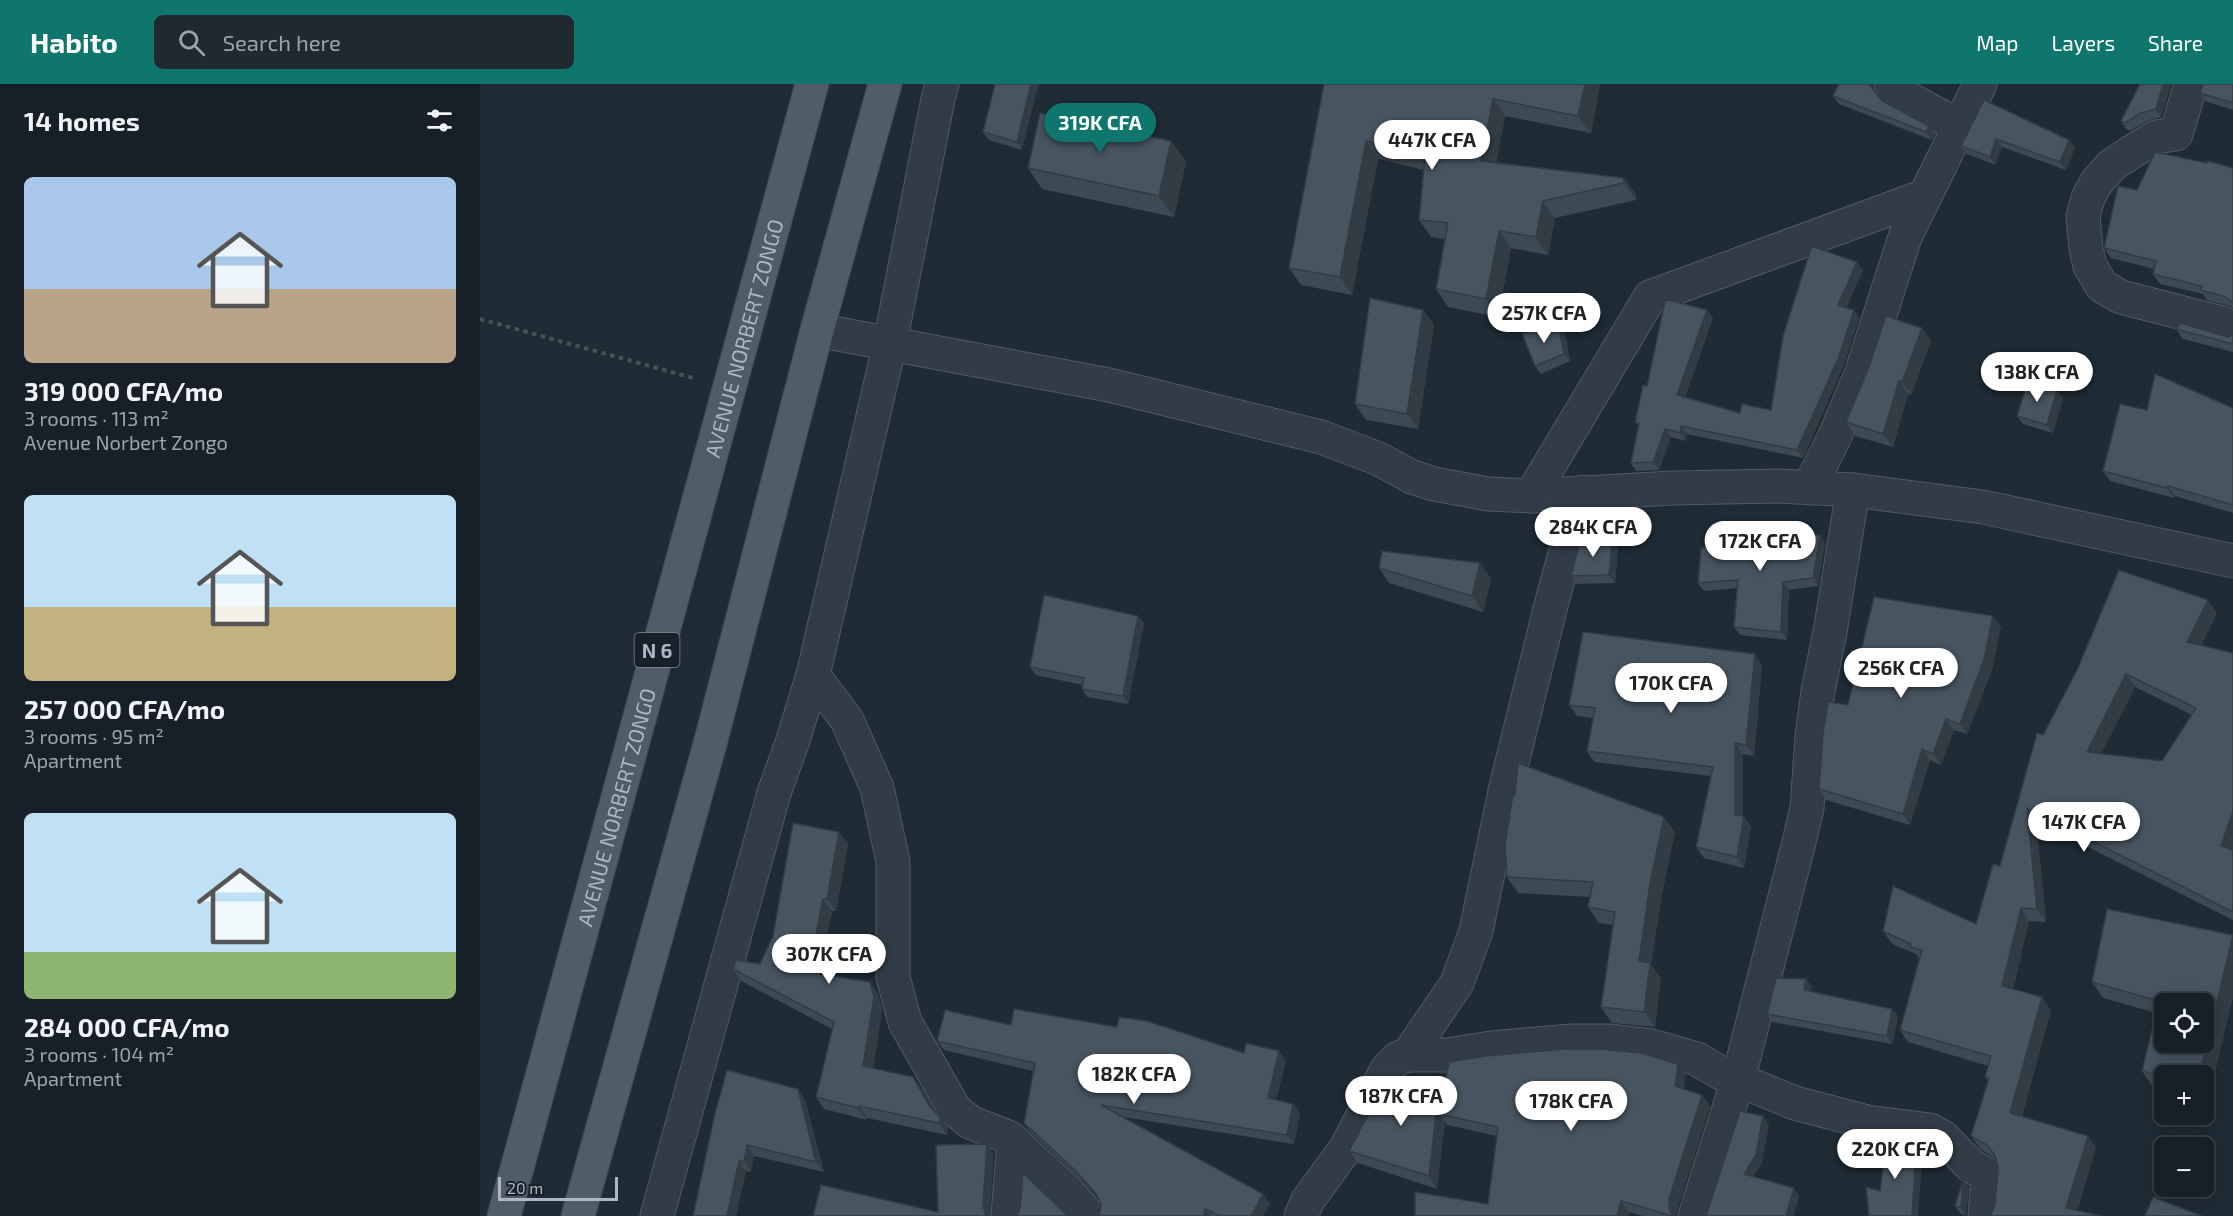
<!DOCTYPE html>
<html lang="en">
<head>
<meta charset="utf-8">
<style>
	body { margin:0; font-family:"Exo 2",sans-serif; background:#202830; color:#f1f3f6; height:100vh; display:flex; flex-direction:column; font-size:22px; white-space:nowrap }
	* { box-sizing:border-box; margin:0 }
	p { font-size:20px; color:#9ea3a8 }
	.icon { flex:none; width:33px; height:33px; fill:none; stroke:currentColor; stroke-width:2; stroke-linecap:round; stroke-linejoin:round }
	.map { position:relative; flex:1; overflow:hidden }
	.drawer { display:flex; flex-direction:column; background:#172028; width:480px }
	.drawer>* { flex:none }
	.tools { position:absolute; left:1674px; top:909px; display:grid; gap:12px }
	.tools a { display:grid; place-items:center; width:60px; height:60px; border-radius:9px; background:#172028; box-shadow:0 3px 15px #0003,0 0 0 2px #363e45; font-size:30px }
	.scale { position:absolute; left:18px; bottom:15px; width:120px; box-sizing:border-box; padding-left:6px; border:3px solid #acb7c3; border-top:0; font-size:16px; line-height:21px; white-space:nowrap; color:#acb7c3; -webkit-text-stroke:4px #18212a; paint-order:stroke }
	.price { position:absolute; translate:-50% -51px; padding:0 14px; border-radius:21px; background:#fff; color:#222; font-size:20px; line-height:39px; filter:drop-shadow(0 2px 3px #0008) }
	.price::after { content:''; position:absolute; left:50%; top:36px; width:18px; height:14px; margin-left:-9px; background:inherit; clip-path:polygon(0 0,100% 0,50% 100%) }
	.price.current { background:#0f766e; color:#fff }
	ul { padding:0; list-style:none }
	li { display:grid; align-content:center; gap:12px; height:318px; padding:0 24px }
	li span { display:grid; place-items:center; height:186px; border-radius:9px; color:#555 }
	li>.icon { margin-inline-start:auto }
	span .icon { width:108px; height:108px; fill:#fffc; stroke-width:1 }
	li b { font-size:26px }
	h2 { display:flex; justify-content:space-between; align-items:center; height:72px; padding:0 24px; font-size:26px }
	header { display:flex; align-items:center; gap:36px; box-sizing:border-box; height:84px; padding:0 30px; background:#0f766e; color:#fff }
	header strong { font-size:28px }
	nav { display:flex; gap:33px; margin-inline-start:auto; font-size:21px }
	.search { width:420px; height:54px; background:#202830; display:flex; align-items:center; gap:15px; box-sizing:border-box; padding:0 21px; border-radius:9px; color:#9ea3a8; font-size:22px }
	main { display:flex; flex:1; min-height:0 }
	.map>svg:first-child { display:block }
</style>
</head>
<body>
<header>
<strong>Habito</strong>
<div class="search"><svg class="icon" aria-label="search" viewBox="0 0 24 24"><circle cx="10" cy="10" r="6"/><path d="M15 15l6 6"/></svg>Search here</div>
<nav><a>Map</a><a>Layers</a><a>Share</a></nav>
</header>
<main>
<section class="drawer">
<h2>14 homes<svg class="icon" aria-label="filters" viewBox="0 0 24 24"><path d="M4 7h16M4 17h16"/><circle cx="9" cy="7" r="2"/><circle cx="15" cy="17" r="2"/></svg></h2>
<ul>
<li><span style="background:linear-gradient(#a9c7e8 60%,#b9a48a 0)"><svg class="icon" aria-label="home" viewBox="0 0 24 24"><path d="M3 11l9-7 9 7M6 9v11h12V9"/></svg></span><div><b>319 000 CFA/mo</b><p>3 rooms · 113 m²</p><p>Avenue Norbert Zongo</p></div></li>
<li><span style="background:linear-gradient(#bfe0f5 60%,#c2b280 0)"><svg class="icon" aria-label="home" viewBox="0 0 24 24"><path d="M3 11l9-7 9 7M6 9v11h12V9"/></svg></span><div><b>257 000 CFA/mo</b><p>3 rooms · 95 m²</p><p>Apartment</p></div></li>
<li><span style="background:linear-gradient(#bfe0f5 75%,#8fb573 0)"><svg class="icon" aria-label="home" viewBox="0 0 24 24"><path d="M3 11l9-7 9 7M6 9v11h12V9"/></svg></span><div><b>284 000 CFA/mo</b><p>3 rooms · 104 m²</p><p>Apartment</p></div></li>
</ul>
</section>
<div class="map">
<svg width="1753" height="1132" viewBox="0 0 1753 1132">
	<rect width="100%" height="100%" fill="#1f2b35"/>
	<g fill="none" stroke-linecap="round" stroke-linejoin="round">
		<!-- minor casing -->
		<g stroke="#505a64" stroke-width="35">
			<g id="minor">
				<path d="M1411 0 1416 8 1479 42"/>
				<path d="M1711 0 1696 50 1676 53 1653 67 1632 81 1616 99 1608 114 1603 132 1606 164 1610 182 1622 202 1641 213 1742 239 1753 244"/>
				<path d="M337 246 629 301 841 353 899 375 932 393 954 400 1008 410 1051 412 1193 404 1298 402 1373 406 1503 423 1753 477"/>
				<path d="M1329 404 1354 354 1381 290 1425 153 1500 0"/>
				<path d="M1051 412 1170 213 1445 112"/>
				<path d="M333 591 367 636 397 704 413 777V893L425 938 475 1026 490 1038 528 1053 589 1109 609 1132"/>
				<path d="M928 971 977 899 996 847 1025 707 1071 521 1102 408"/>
				<path d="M177 1132 294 709 313 656 333 591 410 259 458 15 462 0"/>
				<path d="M528 1132 534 1057"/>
				<path d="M821 1132 828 1116 866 1064 907 985 918 974 928 971H968L1011 964 1091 957H1128L1172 962 1217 975 1239 988 1315 1019 1387 1038 1450 1046 1464 1054 1491 1082 1506 1090 1508 1096 1505 1132"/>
				<path d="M1215 1132 1258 996 1319 758 1327 724 1332 653 1338 607 1350 548 1373 406"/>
			</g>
		</g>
		<!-- major casing -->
		<g stroke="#3c454f" stroke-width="35">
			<g id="major">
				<path id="s1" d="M24 1132 332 0"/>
				<path d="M98 1132 230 660 337 246 405 0"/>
			</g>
		</g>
		<!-- path -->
		<path stroke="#405555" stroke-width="4" stroke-dasharray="4.5 4.5" stroke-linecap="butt" d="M0 235 213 294"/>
		<!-- minor -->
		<use href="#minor" stroke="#323c46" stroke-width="33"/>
		<!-- major -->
		<use href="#major" stroke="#505c66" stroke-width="33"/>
	</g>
	<!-- wall -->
	<g fill="#3d4953" fill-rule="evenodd">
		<path d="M515 0 542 66 509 56 503 48Z"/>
		<path d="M844 0H1120L1111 49 1025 32 1016 79 1144 94 1156 111V116L1075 134 1068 171 1031 164 1018 233 968 223 956 205 965 155 951 153 939 136 944 86 898 75 872 211 821 201 809 184Z"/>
		<path d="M1392 0 1395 8 1402 17 1449 42 1455 50 1452 56 1359 20 1353 12Z"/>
		<path d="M1660 0H1691L1681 33 1667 37 1650 47 1646 45 1641 37Z"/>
		<path d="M1753 0V26L1725 17 1720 9Z"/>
		<path d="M1504 16 1589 56 1595 64 1586 86 1522 63 1515 81 1487 70 1481 62Z"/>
		<path d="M706 77 694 133 562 105 548 84Z"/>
		<path d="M1727 79 1753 84V224L1750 222 1727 216 1723 210 1680 200 1673 190 1674 185 1631 174 1624 164 1657 106Z"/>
		<path d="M1383 186 1366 224 1374 226 1379 234 1363 283 1323 374 1207 350 1206 357 1191 353 1179 386 1156 387 1151 379 1158 342 1155 338 1167 302 1233 234 1205 313 1260 329 1291 326Z"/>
		<path d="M943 226 954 241 938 345 886 336 875 320Z"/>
		<path d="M1078 238 1084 246 1090 277 1061 290 1055 282Z"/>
		<path d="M1442 244 1451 257 1431 311 1428 310 1413 363 1375 352 1366 338Z"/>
		<path d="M1696 245 1748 253 1753 251V268L1703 255Z"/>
		<path d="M1583 314 1573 349 1543 340 1537 332Z"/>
		<path d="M1753 324V429L1695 412 1694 414 1630 397 1623 387 1667 326Z"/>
		<path d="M1340 451 1345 459 1338 502 1309 506 1307 556 1260 551 1254 543 1257 504 1224 507 1218 499Z"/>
		<path d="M1138 461 1135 499 1096 500 1091 492Z"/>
		<path d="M1000 479 1011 495 1003 528 909 499 899 484Z"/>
		<path d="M1737 529 1721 561 1753 569V836L1556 737 1566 838 1549 837 1533 905 1571 926 1542 1032 1608 1052 1616 1064 1515 1121 1518 1085 1515 1074 1500 1065 1491 1052 1508 998 1505 993 1508 982 1428 958 1420 946 1439 875 1436 870 1412 860 1403 847 1496 840 1520 782 1563 651 1597 586ZM1655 603 1712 631 1682 677 1621 670Z"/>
		<path d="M664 539 648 620 607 613 602 605 603 601 556 591 550 583Z"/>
		<path d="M1521 542 1512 586 1487 650 1474 646 1461 681 1450 676 1430 741 1346 716 1339 705 1368 621Z"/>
		<path d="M1282 581 1274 672 1263 670V732L1271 743 1264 784 1224 774 1216 763 1231 692 1114 678 1107 667 1113 634 1097 632 1089 621Z"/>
		<path d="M1195 748 1181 815 1171 881 1181 895 1175 943 1132 939 1121 923 1133 841 1119 839 1108 823 1110 813 1038 809 1027 793Z"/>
		<path d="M368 759 356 827H352L339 890 398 910 402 925 393 984 442 1005 454 1027 468 1045 467 1051 387 1034V1036L344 1025 336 1013 352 945 261 897 253 885 280 880Z"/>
		<path d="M1753 851V912L1728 1017 1724 1015V992H1684V1006L1673 1003 1662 987 1676 929 1623 914 1612 898Z"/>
		<path d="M1326 895 1332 903 1331 907 1412 925 1418 933 1412 960 1292 938 1287 930Z"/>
		<path d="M531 941 764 969 799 967 806 977 796 1016 813 1020 820 1029 814 1060 643 1033 783 1110 790 1120 783 1132H618L620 1129 621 1119 618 1114 603 1097 551 1049 544 1039 553 987 464 966 457 957Z"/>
		<path d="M1198 980 1205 991 1204 1005 1222 1011 1230 1022 1197 1126V1132H1163L1149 1128 1148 1132H935L1008 1120 1017 1052 967 1041 965 1038 957 1105 878 1079 869 1067 959 1006 963 1012Z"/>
		<path d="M325 1016 344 1088 274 1072 271 1088 266 1087 256 1132H213L235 1029Z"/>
		<path d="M1483 1096 1489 1104 1486 1132 1481 1130 1475 1122Z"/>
	</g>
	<!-- shaded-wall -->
	<g fill="#323c44">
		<path d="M551 0H559L542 66 537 58Z"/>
		<path d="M1105 0H1120L1111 49 1098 32Z"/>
		<path d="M1389 0H1392L1395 10 1390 2Z"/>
		<path d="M1683 0H1691L1681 33 1676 25Z"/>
		<path d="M1013 15 1025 32 1013 94 1001 77Z"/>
		<path d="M1449 42 1455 50 1452 56 1446 48Z"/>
		<path d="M1516 55 1522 63 1515 81 1510 73Z"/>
		<path d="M1589 56 1595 64 1586 86 1580 78Z"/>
		<path d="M691 57 706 77 694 133 679 112Z"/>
		<path d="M886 57 898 75 872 211 860 193Z"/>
		<path d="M1144 94 1156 111V116L1144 99Z"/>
		<path d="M1063 117 1075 134 1068 171 1056 153Z"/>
		<path d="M1019 147 1031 164 1018 233 1006 215Z"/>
		<path d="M1377 178 1383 186 1363 229 1358 221Z"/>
		<path d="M943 226 954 241 938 345 927 330Z"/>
		<path d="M1227 226 1233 234 1203 318 1197 311Z"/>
		<path d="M1374 226 1379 234 1363 283 1323 374 1317 366Z"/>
		<path d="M1078 238 1084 246 1090 277 1084 270Z"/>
		<path d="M1442 244 1451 257 1431 311 1422 298Z"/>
		<path d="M1419 297 1428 310 1413 363 1403 350Z"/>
		<path d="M1577 306 1583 314 1573 349 1567 341Z"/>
		<path d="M1201 342 1207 350 1206 357 1200 349Z"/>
		<path d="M1185 345 1191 353 1179 386 1173 378Z"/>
		<path d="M1688 402 1695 412 1694 414 1687 404Z"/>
		<path d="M1340 451 1345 459 1338 502 1333 494Z"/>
		<path d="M1133 453 1138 461 1135 499 1129 491Z"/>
		<path d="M1000 479 1011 495 1003 528 992 512Z"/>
		<path d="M1303 498 1309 506 1307 556 1301 548Z"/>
		<path d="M1728 516 1737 529 1716 571 1707 558Z"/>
		<path d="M658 532 664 539 648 620 643 612Z"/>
		<path d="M1513 532 1521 542 1512 586 1487 650 1480 640Z"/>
		<path d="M1275 570 1282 581 1274 672 1266 661Z"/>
		<path d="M1646 590 1655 603 1615 681 1607 668Z"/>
		<path d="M1466 635 1474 646 1461 681 1453 670Z"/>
		<path d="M1255 659 1263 670V738L1264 732 1271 743 1264 784 1257 773 1255 731Z"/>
		<path d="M1442 665 1450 676 1430 741 1423 730Z"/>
		<path d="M1547 724 1556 737 1566 838 1557 825Z"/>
		<path d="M1753 727V765L1750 775 1741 762Z"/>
		<path d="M1184 733 1195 748 1181 815 1171 881 1181 895 1175 943 1164 928 1159 877 1170 800Z"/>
		<path d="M359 748 368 759 356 827 347 815Z"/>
		<path d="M343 815 352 827 338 900 329 888Z"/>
		<path d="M1541 824 1549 837 1531 915 1522 902Z"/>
		<path d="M1753 851V912L1728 1017 1724 1010V992H1719Z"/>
		<path d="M1326 895 1332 903 1330 914 1324 906Z"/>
		<path d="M390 898 398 910 402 925 391 993 383 982Z"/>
		<path d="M1562 913 1571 926 1539 1042 1530 1029Z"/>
		<path d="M1412 925 1418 933 1412 960 1407 952Z"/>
		<path d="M799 967 806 977 794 1023 788 1014Z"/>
		<path d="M1198 980 1205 991 1203 1012 1195 1002Z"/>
		<path d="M433 993 442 1005 459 1035 450 1023Z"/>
		<path d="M318 1005 325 1016 344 1088 336 1078Z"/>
		<path d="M959 1006 967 1018 959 1030 965 1038 957 1105 949 1092Z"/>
		<path d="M1222 1011 1230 1022 1197 1126V1132H1193L1189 1124V1115Z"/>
		<path d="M813 1020 820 1029 814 1060 807 1051Z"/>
		<path d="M379 1022 387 1034V1036L378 1024Z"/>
		<path d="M1283 1032 1289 1040 1282 1079 1270 1098 1264 1090Z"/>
		<path d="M460 1033 468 1045 467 1051 459 1039Z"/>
		<path d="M1608 1052 1616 1064 1596 1132 1586 1124Z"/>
		<path d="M1437 1056 1443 1064 1438 1132H1432Z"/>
		<path d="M507 1060 514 1070 510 1132H505L503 1121Z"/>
		<path d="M267 1061 274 1072 271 1088 264 1078Z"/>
		<path d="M259 1077 266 1087 256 1132H247Z"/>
		<path d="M1483 1096 1489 1104 1486 1132 1481 1124Z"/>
		<path d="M1314 1104 1319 1112 1314 1132H1306Z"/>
		<path d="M783 1110 790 1120 783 1132H771Z"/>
		<path d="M1141 1117 1149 1128 1148 1132H1137Z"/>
		<path d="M725 1125 730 1132H724Z"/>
	</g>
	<!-- building -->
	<g fill="#475561" stroke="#323c44" stroke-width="1.5" fill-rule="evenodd">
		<path d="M515 0H551L537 58 503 48Z"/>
		<path d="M844 0H1105L1098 32 1013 15 1001 77 1144 94V99L1063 117 1056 153 1019 147 1006 215 956 205 968 139 939 136 945 72 886 57 860 193 809 184Z"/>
		<path d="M1359 0H1389L1402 17 1449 42 1446 48 1353 12Z"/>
		<path d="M1660 0H1683L1676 25 1661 29 1645 39 1641 37Z"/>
		<path d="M1723 0H1753V19L1720 9Z"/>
		<path d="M1504 16 1589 56 1580 78 1516 55 1510 73 1481 62Z"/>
		<path d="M560 29 691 57 679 112 548 84Z"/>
		<path d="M1675 68 1727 79 1728 77 1753 84V218L1743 212 1720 206 1722 202 1673 190 1676 177 1624 164 1638 102 1657 106Z"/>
		<path d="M1334 163 1377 178 1358 221 1374 226 1358 275 1317 366 1201 342 1200 349 1185 345 1173 378 1151 379 1159 339 1155 338 1163 301 1167 302 1185 217 1189 216 1227 226 1197 311 1260 329 1262 320 1291 326 1303 252 1331 164Z"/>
		<path d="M890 214 943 226 927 330 875 320Z"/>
		<path d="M1406 232 1442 244 1422 298 1419 297 1403 350 1366 338 1389 283Z"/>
		<path d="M1078 238 1084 270 1055 282 1042 250Z"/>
		<path d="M1700 239 1748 253 1753 251V260L1696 245Z"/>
		<path d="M1675 290 1753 324V421L1688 402 1687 404 1623 387 1640 320 1667 326Z"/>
		<path d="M1548 297 1577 306 1567 341 1537 332Z"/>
		<path d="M1258 447 1340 451 1333 494 1303 498 1301 548 1254 543 1258 496 1218 499 1221 464 1258 452Z"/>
		<path d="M1133 453 1129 491 1091 492 1100 457Z"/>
		<path d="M902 467 1000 479 992 512 899 484Z"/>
		<path d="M1639 486 1728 516 1707 558 1753 569V727L1741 762 1753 766V828L1547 724 1557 825 1541 824 1522 902 1562 913 1530 1029 1608 1052 1586 1124 1622 1132H1510L1515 1121 1518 1085 1515 1071 1507 1061 1491 1052 1509 994 1505 993 1511 972 1420 946 1442 866 1430 863 1431 860 1403 847 1413 802 1496 840 1513 780 1520 782 1557 649 1563 651 1597 586ZM1646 590 1716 624 1682 677 1607 668Z"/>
		<path d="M564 511 658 532 643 612 602 605 604 594 550 583Z"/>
		<path d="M1394 513 1513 532 1504 575 1480 640 1466 635 1453 670 1442 665 1423 730 1339 705 1343 650 1348 618 1368 621Z"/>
		<path d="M1103 548 1275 570 1266 661 1255 659V731L1264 732 1257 773 1216 763 1233 683 1107 667 1115 624 1089 621Z"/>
		<path d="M1038 679 1184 733 1170 800 1159 877 1170 879 1164 928 1121 923 1135 828 1108 823 1113 798 1027 793 1025 761 1033 710 1035 711Z"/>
		<path d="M313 739 359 748 347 815H343L329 888 390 898 394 913 383 982 433 993 450 1023 460 1033 459 1039 379 1022 378 1024 336 1013 354 938 253 885 256 876 280 880 293 852Z"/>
		<path d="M1627 825 1753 851 1719 992H1684V993L1662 987 1679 917 1612 898ZM1684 920H1724V958H1684Z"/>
		<path d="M1296 894 1326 895 1324 906 1412 925 1407 952 1287 930Z"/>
		<path d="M534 925 637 943 639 933 667 937 764 969 766 959 799 967 788 1014 813 1020 807 1051 621 1021 783 1110 771 1132H740L725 1125 724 1132H618L620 1129 621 1119 616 1110 596 1087 544 1039 555 979 457 957 465 926 531 941Z"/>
		<path d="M1084 965H1119L1161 969 1198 980 1195 1002 1222 1011 1189 1115V1124L1192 1132 1141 1117 1137 1132H935V1108L1008 1120 1018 1043 959 1030 969 978 1006 972Z"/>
		<path d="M247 986 318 1005 336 1078 267 1061 264 1078 259 1077 247 1132H213L235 1029Z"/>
		<path d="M908 994 959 1006 949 1092 869 1067Z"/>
		<path d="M1260 1027 1283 1032 1276 1071 1264 1090 1314 1104 1306 1132H1226Z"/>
		<path d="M1407 1052 1437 1056 1432 1132H1389L1386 1103 1400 1107Z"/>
		<path d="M507 1060 503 1121 506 1132H333L341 1101 458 1128 456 1061Z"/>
		<path d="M543 1089 588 1132H537L540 1124Z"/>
		<path d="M1483 1096 1481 1124 1475 1122Z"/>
		<path d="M1673 1113 1722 1132H1665Z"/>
	</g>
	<g text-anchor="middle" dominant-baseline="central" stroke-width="4.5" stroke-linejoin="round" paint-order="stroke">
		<!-- shield labels -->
		<rect fill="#18212a" stroke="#808a95" stroke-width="1.5" x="154.5" y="549" width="45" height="34" rx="4.5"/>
		<g font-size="20" font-weight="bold" fill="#acb7c3">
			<text x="177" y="566">N 6</text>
		</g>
		<!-- street labels -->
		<g font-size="21" fill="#acb7c3" stroke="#18212a">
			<text stroke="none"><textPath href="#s1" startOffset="910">AVENUE NORBERT ZONGO</textPath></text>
			<text stroke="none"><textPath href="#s1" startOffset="424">AVENUE NORBERT ZONGO</textPath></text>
		</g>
	</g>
</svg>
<div class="tools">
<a><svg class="icon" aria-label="locate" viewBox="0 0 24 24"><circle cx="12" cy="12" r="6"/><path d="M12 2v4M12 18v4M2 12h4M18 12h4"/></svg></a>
<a>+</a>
<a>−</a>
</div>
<div class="scale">20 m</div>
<b class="price current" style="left:620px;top:70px">319K CFA</b>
<b class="price" style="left:952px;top:87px">447K CFA</b>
<b class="price" style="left:1064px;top:260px">257K CFA</b>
<b class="price" style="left:1557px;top:319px">138K CFA</b>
<b class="price" style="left:1113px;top:474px">284K CFA</b>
<b class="price" style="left:1280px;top:488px">172K CFA</b>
<b class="price" style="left:1421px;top:615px">256K CFA</b>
<b class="price" style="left:1191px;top:630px">170K CFA</b>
<b class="price" style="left:1604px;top:769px">147K CFA</b>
<b class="price" style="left:349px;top:901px">307K CFA</b>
<b class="price" style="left:654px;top:1021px">182K CFA</b>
<b class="price" style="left:921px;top:1043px">187K CFA</b>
<b class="price" style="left:1091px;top:1048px">178K CFA</b>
<b class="price" style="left:1415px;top:1096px">220K CFA</b>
</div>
</main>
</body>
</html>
